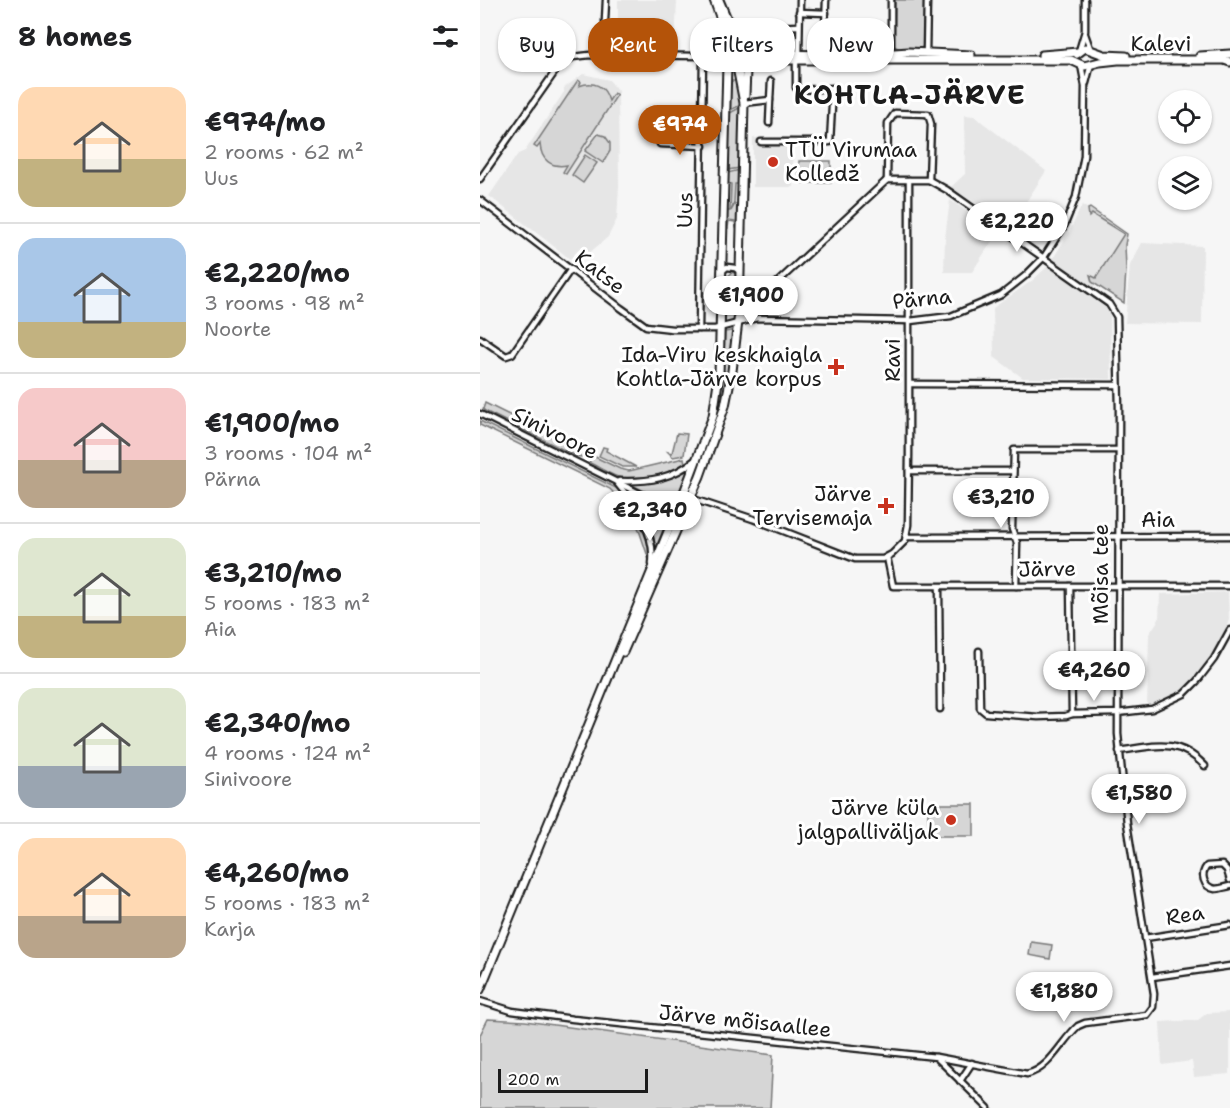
<!DOCTYPE html>
<html lang="en">
<head>
<meta charset="utf-8">
<style>
	body { margin:0; font-family:"Shantell Sans",sans-serif; background:#f2f2f2; color:#202124; height:100vh; display:flex; flex-direction:column; font-size:22px; white-space:nowrap }
	* { box-sizing:border-box; margin:0 }
	p { font-size:20px; color:#757577 }
	.icon { flex:none; width:33px; height:33px; fill:none; stroke:currentColor; stroke-width:2; stroke-linecap:round; stroke-linejoin:round }
	.map { position:relative; flex:1; overflow:hidden }
	.side { display:flex; flex-direction:column; background:#fff; width:480px }
	.side>* { flex:none }
	.hud { position:absolute; left:18px; top:18px; width:570px; height:54px; display:flex; gap:12px }
	.tools { position:absolute; left:678px; top:90px; display:grid; gap:12px }
	.tools a { display:grid; place-items:center; width:54px; height:54px; border-radius:50%; background:#fff; box-shadow:0 2px 4px #0004; font-size:30px }
	.scale { position:absolute; left:18px; bottom:15px; width:150px; box-sizing:border-box; padding-left:6px; border:3px solid #1c1c1c; border-top:0; font-size:16px; line-height:21px; white-space:nowrap; color:#1c1c1c; -webkit-text-stroke:4px #fff; paint-order:stroke }
	.price { position:absolute; translate:-50% -51px; padding:0 14px; border-radius:21px; background:#fff; color:#222; font-size:20px; line-height:39px; filter:drop-shadow(0 2px 3px #0008) }
	.price::after { content:''; position:absolute; left:50%; top:36px; width:18px; height:14px; margin-left:-9px; background:inherit; clip-path:polygon(0 0,100% 0,50% 100%) }
	.price.active { background:#b45309; color:#fff }
	ul { padding:0; list-style:none }
	li { display:flex; align-items:center; gap:18px; height:150px; padding:0 18px }
	li+li { border-top:2px solid #e0e0e0 }
	li span { display:grid; place-items:center; flex:none; width:168px; height:120px; border-radius:18px; color:#555 }
	li>.icon { margin-inline-start:auto }
	span .icon { width:72px; height:72px; fill:#fffc; stroke-width:1 }
	li b { font-size:26px }
	h2 { display:flex; justify-content:space-between; align-items:center; height:72px; padding:0 18px; font-size:26px }
	.pill { padding:0 21px; border-radius:24px; background:#fff; box-shadow:0 2px 4px #0004; font-size:21px; line-height:54px }
	.pill.active { background:#b45309; color:#fff }
	main { display:flex; flex:1; min-height:0 }
	.map>svg:first-child { display:block }
</style>
</head>
<body>
<main>
<section class="side">
<h2>8 homes<svg class="icon" aria-label="filters" viewBox="0 0 24 24"><path d="M4 7h16M4 17h16"/><circle cx="9" cy="7" r="2"/><circle cx="15" cy="17" r="2"/></svg></h2>
<ul>
<li><span style="background:linear-gradient(#ffd9b3 60%,#c2b280 0)"><svg class="icon" aria-label="home" viewBox="0 0 24 24"><path d="M3 11l9-7 9 7M6 9v11h12V9"/></svg></span><div><b>€974/mo</b><p>2 rooms · 62 m²</p><p>Uus</p></div></li>
<li><span style="background:linear-gradient(#a9c7e8 70%,#c2b280 0)"><svg class="icon" aria-label="home" viewBox="0 0 24 24"><path d="M3 11l9-7 9 7M6 9v11h12V9"/></svg></span><div><b>€2,220/mo</b><p>3 rooms · 98 m²</p><p>Noorte</p></div></li>
<li><span style="background:linear-gradient(#f6c9c9 60%,#b9a48a 0)"><svg class="icon" aria-label="home" viewBox="0 0 24 24"><path d="M3 11l9-7 9 7M6 9v11h12V9"/></svg></span><div><b>€1,900/mo</b><p>3 rooms · 104 m²</p><p>Pärna</p></div></li>
<li><span style="background:linear-gradient(#dfe7d0 65%,#c2b280 0)"><svg class="icon" aria-label="home" viewBox="0 0 24 24"><path d="M3 11l9-7 9 7M6 9v11h12V9"/></svg></span><div><b>€3,210/mo</b><p>5 rooms · 183 m²</p><p>Aia</p></div></li>
<li><span style="background:linear-gradient(#dfe7d0 65%,#9aa5b1 0)"><svg class="icon" aria-label="home" viewBox="0 0 24 24"><path d="M3 11l9-7 9 7M6 9v11h12V9"/></svg></span><div><b>€2,340/mo</b><p>4 rooms · 124 m²</p><p>Sinivoore</p></div></li>
<li><span style="background:linear-gradient(#ffd9b3 65%,#b9a48a 0)"><svg class="icon" aria-label="home" viewBox="0 0 24 24"><path d="M3 11l9-7 9 7M6 9v11h12V9"/></svg></span><div><b>€4,260/mo</b><p>5 rooms · 183 m²</p><p>Karja</p></div></li>
</ul>
</section>
<div class="map">
<svg width="750" height="1108" viewBox="0 0 750 1108">
	<rect width="100%" height="100%" fill="#f6f6f6"/>
	<filter id="ink" filterUnits="userSpaceOnUse"><feTurbulence type="fractalNoise" baseFrequency=".0167" numOctaves="2"/><feDisplacementMap in="SourceGraphic" scale="12" xChannelSelector="R" yChannelSelector="G"/><feConvolveMatrix kernelMatrix="1 2 1 2 8 2 1 2 1" color-interpolation-filters="sRGB"/></filter>
	<g filter="url(#ink)">
		<!-- built -->
		<g fill="#e6e6e6">
			<path d="M138 0H197L195 48 138 47Z"/>
			<path d="M103 74 129 80 138 91 139 186 137 219 128 237 108 254 101 247 90 259 9 196 38 154 45 151 84 92V88Z"/>
			<path d="M484 115 494 116 566 171 530 227 471 187 485 174Z"/>
			<path d="M312 137 313 187H273V138Z"/>
			<path d="M470 200 518 232 492 272H464L465 238Z"/>
			<path d="M602 205 647 234 613 288 572 260 589 233Z"/>
			<path d="M662 243 723 246 722 324 645 323 650 265Z"/>
			<path d="M568 266 626 308 630 316 631 379 543 378 514 357 513 308 553 280Z"/>
			<path d="M748 592 749 620 741 642 728 664 710 685 687 700 667 707 669 634 679 619 680 594Z"/>
			<path d="M750 1012V1074L714 1077 712 1061 682 1065 680 1022 718 1020 727 1013Z"/>
		</g>
		<!-- green -->
		<g fill="#d6d6d6" stroke="#797979" stroke-width="1.5">
			<path d="M415 0H444V44L441 49H420L414 46Z"/>
			<path d="M98 80 101 82 99 86C114 80 125 86 129 101L134 93 137 95 86 174 83 172 87 165C71 168 61 160 60 144L57 148 54 146Z"/>
			<path d="M248 81H257L261 105 248 111Z"/>
			<path d="M261 107 260 168 247 170 248 114Z"/>
			<path d="M118 134 125 136 130 143V151L123 163 105 151Z"/>
			<path d="M105 155 117 163 103 183 92 175Z"/>
			<rect x="319" y="161" width="32" height="22"/>
			<path d="M260 170 259 184H255L254 203 251 211 255 204H259V228H256L255 222 249 221 248 228 246 227V211H250L251 184 247 183V173Z"/>
			<path d="M610 208 647 234 645 245 646 269 644 303 612 282 610 275 616 278 644 234 612 214 609 217 608 209Z"/>
			<path d="M253 272 257 276 256 314 247 315V304L251 303V286L248 285V276Z"/>
			<path d="M256 330 249 373 243 371 245 332Z"/>
			<path d="M5 403 104 452 101 457 96 456 5 411 3 409Z"/>
			<path d="M0 421 136 488C151 502 178 542 170 563L158 527 142 502 130 489 0 425Z"/>
			<path d="M197 433 207 434 204 455 193 457 188 452 192 453Z"/>
			<path d="M123 447 127 448 126 451 156 467H142L119 456Z"/>
			<path d="M111 455 140 469 149 471 204 458 205 463C193 477 163 482 145 479 133 477 121 468 110 463L109 459Z"/>
			<path d="M206 471 208 473 193 505 150 484 181 482Z"/>
			<path d="M146 491 190 513 176 547 167 522Z"/>
			<rect x="448" y="804" width="46" height="32"/>
			<path d="M551 942 572 945 570 959 549 955Z"/>
			<path d="M8 1019 45 1021 293 1055 290 1108H0V1035Z"/>
		</g>
		<g fill="none" stroke-linecap="round" stroke-linejoin="round">
			<!-- minor casing -->
			<g stroke="#1c1c1c" stroke-width="9">
				<g id="minor">
					<path d="M126 0 125 21 132 55"/>
					<path d="M346 0 345 30H386"/>
					<path d="M319 12 346 13"/>
					<path d="M279 29 283 27 319 26"/>
					<path d="M605 34 611 51"/>
					<path d="M599 51 605 31V0"/>
					<path d="M411 54V0"/>
					<path d="M446 54 447 0"/>
					<path d="M224 56 245 50"/>
					<path d="M319 57 320 0"/>
					<path d="M606 83 611 64"/>
					<path d="M264 103 290 100 291 81"/>
					<path d="M289 123 290 100"/>
					<path d="M281 142H350L353 88 320 90 316 88V57"/>
					<path d="M180 144 223 146"/>
					<path d="M0 179 77 69 93 57 110 55 224 56 243 60"/>
					<path d="M407 180H449L467 190 629 304 637 317 639 409 638 734 647 823 674 994 673 1007 667 1015 605 1023 598 1026C581 1041 570 1069 547 1074L456 1057"/>
					<path d="M407 180 408 123 415 113 448 114 451 124 449 180"/>
					<path d="M0 200 141 308 166 326 192 329H235L277 318 430 321 471 316 521 295 545 276 564 257 585 224 596 197 604 156 605 86 601 65"/>
					<path d="M241 272 247 267 255 268 259 271"/>
					<path d="M286 293 407 180"/>
					<path d="M261 294 265 300 272 302 286 293 261 320"/>
					<path d="M219 329 223 56"/>
					<path d="M0 338 26 356 32 354 91 269"/>
					<path d="M430 384 638 385"/>
					<path d="M0 414 197 512"/>
					<path d="M429 471H533"/>
					<path d="M139 481C169 482 192 479 215 460"/>
					<path d="M137 483C155 505 176 533 172 564"/>
					<path d="M210 498 273 519 375 559H403L412 554 425 541 428 525 429 455V180"/>
					<path d="M426 537 750 536"/>
					<path d="M407 557 413 586H750"/>
					<path d="M536 586 537 543 532 529 534 450H638"/>
					<path d="M590 586 592 714"/>
					<path d="M459 587 460 709"/>
					<path d="M499 651 500 708 506 713 558 717 586 716 592 714 637 713 672 709 704 694 717 681 734 659 750 630"/>
					<path d="M639 751C675 746 697 737 725 766"/>
					<path d="M750 880 747 870 742 865 727 866C720 874 723 887 735 889 740 889 745 887 750 886"/>
					<path d="M665 938 750 925"/>
					<path d="M672 977 750 966"/>
					<path d="M0 1001 32 1011 93 1019 456 1057 508 1108"/>
					<path d="M480 1081 492 1063"/>
				</g>
			</g>
			<!-- secondary casing -->
			<g stroke="#1c1c1c" stroke-width="11">
				<g id="secondary">
					<path d="M234 0 248 39V47"/>
					<path d="M239 0 259 47"/>
					<path d="M263 51 271 54 362 55"/>
					<path d="M597 54 605 48 624 55 646 56"/>
					<path d="M385 55 429 52 491 55"/>
					<path d="M562 55 598 52"/>
					<path d="M720 56 750 54"/>
					<path d="M260 65 264 56 262 50 255 46 245 50 243 60 247 65 253 67 268 62 283 60H591L604 66 620 62 638 60H744L750 62"/>
					<path d="M265 95 266 70 272 61"/>
					<path d="M143 652 220 476 245 406 252 371 259 313 264 103 257 67"/>
					<path d="M0 990 203 495 233 416 239 375 247 65"/>
				</g>
			</g>
			<!-- minor -->
			<use href="#minor" stroke="#fff" stroke-width="4.5"/>
			<!-- secondary -->
			<use href="#secondary" stroke="#fff" stroke-width="7"/>
		</g>
	</g>
	<!-- markers -->
	<g fill="#c8321e" stroke="#fff" stroke-width="2">
		<circle cx="293" cy="162" r="6"/>
		<path d="M353 358h6v6h6v6h-6v6h-6v-6h-6v-6h6z"/>
		<path d="M403 497h6v6h6v6h-6v6h-6v-6h-6v-6h6z"/>
		<circle cx="471" cy="820" r="6"/>
	</g>
	<g text-anchor="middle" dominant-baseline="central" stroke-width="6" stroke-linejoin="round" paint-order="stroke">
		<!-- street labels -->
		<g font-size="21" fill="#1c1c1c" stroke="#fff">
			<text x="681" y="44">Kalevi</text>
			<text transform="translate(205 210) rotate(-89)">Uus</text>
			<text transform="translate(120 272) rotate(38)">Katse</text>
			<text transform="translate(442 299) rotate(-6)">Pärna</text>
			<text transform="translate(413 360) rotate(-90)">Ravi</text>
			<text transform="translate(75 433) rotate(26)">Sinivoore</text>
			<text x="678" y="520">Aia</text>
			<text transform="translate(567 569) rotate(-1)">Järve</text>
			<text transform="translate(621 574) rotate(-90)">Mõisa tee</text>
			<text transform="translate(705 915) rotate(-9)">Rea</text>
			<text transform="translate(265 1021) rotate(6)">Järve mõisaallee</text>
		</g>
		<!-- poi labels -->
		<g font-size="21" fill="#1c1c1c" stroke="#fff" text-anchor="end">
			<text x="305" y="150" text-anchor="start">TTÜ Virumaa<tspan x="305" dy="24">Kolledž</tspan></text>
			<text x="342" y="355">Ida-Viru keskhaigla<tspan x="342" dy="24">Kohtla-Järve korpus</tspan></text>
			<text x="392" y="494">Järve<tspan x="392" dy="24">Tervisemaja</tspan></text>
			<text x="459" y="808">Järve küla<tspan x="459" dy="24">jalgpalliväljak</tspan></text>
		</g>
		<!-- district labels -->
		<g font-size="27" font-weight="bold" letter-spacing="1.5" fill="#1c1c1c" stroke="#fff">
			<text x="430" y="94">KOHTLA-JÄRVE</text>
		</g>
	</g>
</svg>
<div class="tools">
<a><svg class="icon" aria-label="locate" viewBox="0 0 24 24"><circle cx="12" cy="12" r="6"/><path d="M12 2v4M12 18v4M2 12h4M18 12h4"/></svg></a>
<a><svg class="icon" aria-label="layers" viewBox="0 0 24 24"><path d="M12 4l9 5-9 5-9-5zM3 14l9 5 9-5"/></svg></a>
</div>
<div class="scale">200 m</div>
<b class="price active" style="left:200px;top:156px">€974</b>
<b class="price" style="left:537px;top:253px">€2,220</b>
<b class="price" style="left:271px;top:327px">€1,900</b>
<b class="price" style="left:521px;top:529px">€3,210</b>
<b class="price" style="left:170px;top:542px">€2,340</b>
<b class="price" style="left:614px;top:702px">€4,260</b>
<b class="price" style="left:659px;top:825px">€1,580</b>
<b class="price" style="left:584px;top:1023px">€1,880</b>
<div class="hud">
<a class="pill">Buy</a>
<a class="pill active">Rent</a>
<a class="pill">Filters</a>
<a class="pill">New</a>
</div>
</div>
</main>
</body>
</html>
